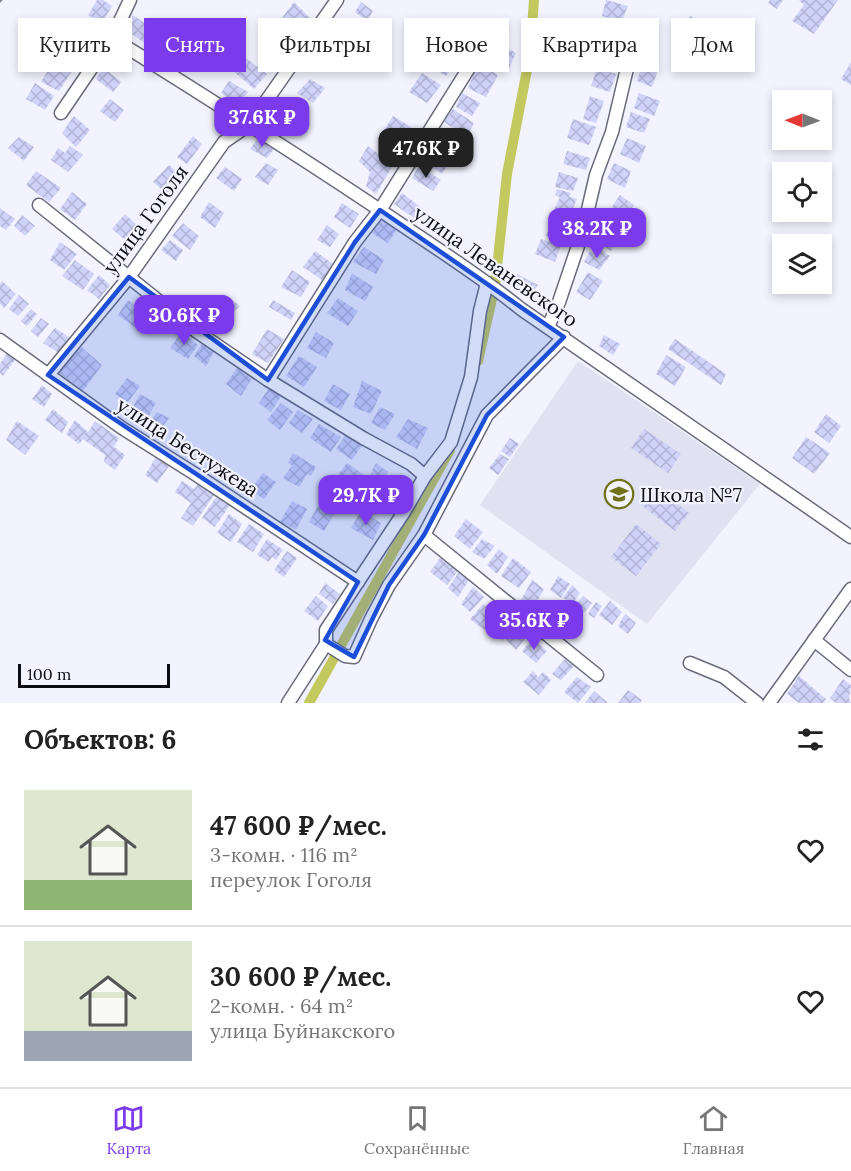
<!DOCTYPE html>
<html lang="ru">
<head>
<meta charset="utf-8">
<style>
	body { margin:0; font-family:Lora,serif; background:#f6f6f6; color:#222; height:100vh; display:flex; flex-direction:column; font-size:22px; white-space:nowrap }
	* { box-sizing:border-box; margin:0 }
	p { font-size:20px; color:#767676 }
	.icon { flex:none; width:33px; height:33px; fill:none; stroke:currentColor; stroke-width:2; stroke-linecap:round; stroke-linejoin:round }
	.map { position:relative; height:703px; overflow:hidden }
	.drawer { display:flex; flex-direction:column; background:#fff; flex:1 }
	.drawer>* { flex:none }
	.top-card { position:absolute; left:18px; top:18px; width:816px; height:54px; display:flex; gap:12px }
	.needle { width:39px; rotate:271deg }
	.tools { position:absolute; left:772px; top:90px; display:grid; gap:12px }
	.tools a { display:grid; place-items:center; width:60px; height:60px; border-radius:0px; background:#fff; box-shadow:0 3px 9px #0003; font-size:30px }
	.scale { position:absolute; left:18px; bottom:15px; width:152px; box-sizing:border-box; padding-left:6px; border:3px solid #0c0d13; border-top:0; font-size:16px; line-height:21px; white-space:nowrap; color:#0c0d13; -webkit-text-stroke:4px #f2f3fe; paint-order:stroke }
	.price { position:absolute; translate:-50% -51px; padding:0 14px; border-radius:12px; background:#7c3aed; color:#fff; font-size:20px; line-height:39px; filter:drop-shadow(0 2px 3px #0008) }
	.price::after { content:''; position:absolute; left:50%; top:36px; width:18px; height:14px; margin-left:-9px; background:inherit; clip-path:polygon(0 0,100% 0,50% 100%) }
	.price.on { background:#222; color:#fff }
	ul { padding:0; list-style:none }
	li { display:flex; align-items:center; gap:18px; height:150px; padding:0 24px }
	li+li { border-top:2px solid #e0e0e0 }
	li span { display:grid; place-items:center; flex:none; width:168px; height:120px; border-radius:0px; color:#555 }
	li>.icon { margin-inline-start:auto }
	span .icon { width:72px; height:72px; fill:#fffc; stroke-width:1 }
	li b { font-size:26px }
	h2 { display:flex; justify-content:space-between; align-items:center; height:72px; padding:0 24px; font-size:26px }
	.pill { padding:0 21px; border-radius:0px; background:#fff; box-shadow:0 3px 9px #0003; font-size:21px; line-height:54px }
	.pill.on { background:#7c3aed; color:#fff }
	.tabs { display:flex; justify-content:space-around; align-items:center; height:84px; border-top:2px solid #e0e0e0; background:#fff; font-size:16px; color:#767676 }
	.tabs a { display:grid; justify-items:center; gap:3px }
	.tabs .on { color:#7c3aed }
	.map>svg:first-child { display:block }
</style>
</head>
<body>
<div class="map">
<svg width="851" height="703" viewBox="0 0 851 703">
	<defs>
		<pattern id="building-cross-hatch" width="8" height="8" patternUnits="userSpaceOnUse" patternTransform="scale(1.5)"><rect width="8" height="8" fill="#d0d3f9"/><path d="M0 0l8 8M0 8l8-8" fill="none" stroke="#b1b4d5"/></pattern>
	</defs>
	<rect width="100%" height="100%" fill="#f2f3fe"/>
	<!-- built -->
	<path fill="#e0e1f1" d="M578 361 760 484 647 624 480 505Z"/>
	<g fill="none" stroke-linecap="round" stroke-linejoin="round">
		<!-- canal -->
		<g stroke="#c4c95f" stroke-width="10">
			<path d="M478 361 495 286 507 174 530 54 534 0"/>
			<path d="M309 703 450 450"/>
		</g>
	</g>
	<!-- building -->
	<g fill="url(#building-cross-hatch)">
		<path d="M97 0H103L112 6 102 23 88 15Z"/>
		<path d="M606 0 628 6 621 22 602 16Z"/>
		<path d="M770 0H783L777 9 768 3Z"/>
		<path d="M799 0H838L814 34 792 21 804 5Z"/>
		<path d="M294 2 312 20 305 28 299 23 289 34 278 23Z"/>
		<path d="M361 2 373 11 367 21 355 12Z"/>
		<path d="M133 15 155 31 145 43 124 29Z"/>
		<path d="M690 16 703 23 691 42 679 35Z"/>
		<path d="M606 21 634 31 628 48 601 39Z"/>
		<path d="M346 25 365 38 357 49 336 37Z"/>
		<path d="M273 27 285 38 271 58 258 48Z"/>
		<path d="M176 28 190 38 179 55 164 45Z"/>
		<path d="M495 42 516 53 507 72 486 61Z"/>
		<path d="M194 44 210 55 199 69 183 58Z"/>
		<path d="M602 49 622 55 618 70 597 64Z"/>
		<path d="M441 52 456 62 446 76 430 66Z"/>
		<path d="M243 56 267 74 254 89 232 70Z"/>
		<path d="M54 60 72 71 59 91 41 82Z"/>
		<path d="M644 60 659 67 652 87 637 81Z"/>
		<path d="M479 62 498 75 486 97 468 88Z"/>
		<path d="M851 62V85L841 79Z"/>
		<path d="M103 67 121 82 113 92 96 79Z"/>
		<path d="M597 68 616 74 610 92 591 86Z"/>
		<path d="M422 73 441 85 427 103 409 92Z"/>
		<path d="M310 79 325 88 313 103 297 93Z"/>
		<path d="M229 81 248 92 238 105 221 93Z"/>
		<path d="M35 83 54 96 45 110 26 99Z"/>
		<path d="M462 93 480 103 472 116 456 107Z"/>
		<path d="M639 93 660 101 654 116 634 108Z"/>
		<path d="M590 96 604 101 596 123 583 119Z"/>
		<path d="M110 99 124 110 115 122 100 111Z"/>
		<path d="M287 102 300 112 288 130 274 120Z"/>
		<path d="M453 109 474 123 467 136 444 122Z"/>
		<path d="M631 112 650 119 644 133 626 127Z"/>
		<path d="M74 116 90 130 76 147 62 133Z"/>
		<path d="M393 116 411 127 399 147 381 135Z"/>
		<path d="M573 119 596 127 589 145 567 138Z"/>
		<path d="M440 130 458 144 449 158 430 144Z"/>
		<path d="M193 136 202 144 187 164 177 157Z"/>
		<path d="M19 137 34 147 24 161 8 148Z"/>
		<path d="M258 138 275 148 267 158 250 149Z"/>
		<path d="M627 138 646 146 639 163 620 154Z"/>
		<path d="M70 146 83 155 68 172 51 160 58 148 65 153Z"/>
		<path d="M368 146 393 165 376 194 366 186 370 172 359 161Z"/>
		<path d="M428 148 448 165 442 174 421 158Z"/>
		<path d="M567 151 590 158 586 170 563 164Z"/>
		<path d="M266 163 278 170 268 185 255 177Z"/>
		<path d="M614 163 631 171 625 188 607 179Z"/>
		<path d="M169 165 181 176 167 194 153 182Z"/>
		<path d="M419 166 441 180 433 191 412 178Z"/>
		<path d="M225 167 242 179 234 191 216 178Z"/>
		<path d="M36 171 61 188 49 202 26 185Z"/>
		<path d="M559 172 578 178 573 191 555 187Z"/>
		<path d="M557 189 571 193 569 197 577 199 569 217 553 212 560 197 555 195Z"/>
		<path d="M72 192 87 204 75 220 60 209Z"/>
		<path d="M402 193 423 209 417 220 394 204Z"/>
		<path d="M620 195 634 205 617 229 603 220Z"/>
		<path d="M209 202 224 213 215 228 200 217Z"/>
		<path d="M342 203 359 214 350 228 334 217Z"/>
		<path d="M0 208 15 219 6 230 0 226Z"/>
		<path d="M125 214 143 231 130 244 112 229Z"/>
		<path d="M22 215 35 226 25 236 14 226Z"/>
		<path d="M380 219 397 229 388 243 372 233Z"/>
		<path d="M552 221 570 227 563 242 546 236Z"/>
		<path d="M183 223 199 236 190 250 172 236Z"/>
		<path d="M327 225 339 234 330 247 317 240Z"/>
		<path d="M607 226 621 236 611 251 596 241Z"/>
		<path d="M541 239 561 245 555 262 535 254Z"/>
		<path d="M170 240 183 250 176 261 161 250Z"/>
		<path d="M60 242 77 254 64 270 50 260Z"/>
		<path d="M364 247 384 260 376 274 353 262Z"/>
		<path d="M600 249 610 256 599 270 584 262 590 251 597 254Z"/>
		<path d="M315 251 333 264 322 280 303 267Z"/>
		<path d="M75 260 94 274 83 290 62 276Z"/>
		<path d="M292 270 310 282 301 297 281 287Z"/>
		<path d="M588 272 603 281 590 300 576 292Z"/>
		<path d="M352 273 373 287 365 301 345 290Z"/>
		<path d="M517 274 538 285 530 298 510 286Z"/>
		<path d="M99 275 110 285 99 299 87 290Z"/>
		<path d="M2 281 16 294 4 308 0 304V284Z"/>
		<path d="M224 294 240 306 226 320 212 308Z"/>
		<path d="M19 295 29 304 18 316 9 309Z"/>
		<path d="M338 298 358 311 348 326 327 313Z"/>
		<path d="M128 300 144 312 134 327 118 315Z"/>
		<path d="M273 300 295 313 291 320 269 307Z"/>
		<path d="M153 306 167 316 158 328 144 318Z"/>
		<path d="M31 309 37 314 27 326 21 321Z"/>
		<path d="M41 318 49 324 38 337 31 331Z"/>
		<path d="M177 320 184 326 177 335 169 331Z"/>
		<path d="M55 328 72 339 59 353 43 343Z"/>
		<path d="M267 329 284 339 268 363 252 354Z"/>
		<path d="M182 332 198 345 188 359 170 348Z"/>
		<path d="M316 332 334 343 326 358 307 348Z"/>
		<path d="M604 335 620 344 613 355 599 346Z"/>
		<path d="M205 339 216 348 206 366 194 356Z"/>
		<path d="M675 339 726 374 721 385 668 349Z"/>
		<path d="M77 343 102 365 83 391 57 371Z"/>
		<path d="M9 350 17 357 3 376 0 373V364Z"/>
		<path d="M666 355 686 367 675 386 656 374Z"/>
		<path d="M299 356 317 367 304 387 286 376Z"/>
		<path d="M237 368 252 379 241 396 226 384Z"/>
		<path d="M127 378 140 386 128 402 115 394Z"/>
		<path d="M362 381 382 391 371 414 353 407Z"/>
		<path d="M333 384 350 394 341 410 324 401Z"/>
		<path d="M42 385 52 394 44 407 32 399Z"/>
		<path d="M269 388 281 396 271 412 259 403Z"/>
		<path d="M140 394 156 403 144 424 128 416Z"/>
		<path d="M281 403 293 412 280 430 267 420Z"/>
		<path d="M380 407 395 414 385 430 371 423Z"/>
		<path d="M53 409 68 422 62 433 45 420Z"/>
		<path d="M298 410 313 419 302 433 289 423Z"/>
		<path d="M157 412 169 418 157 434 147 427Z"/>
		<path d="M826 414 841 426 829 443 814 432Z"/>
		<path d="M408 419 428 428 417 449 396 437Z"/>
		<path d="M75 420 88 432 95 421 119 438 114 447 125 455 115 470 104 462 105 455 83 439 79 444 66 434Z"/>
		<path d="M17 421 39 436 25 455 6 440Z"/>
		<path d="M319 424 341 437 331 452 310 438Z"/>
		<path d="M644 429 681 454 668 473 631 448Z"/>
		<path d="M347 433 363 444 352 460 336 449Z"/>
		<path d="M806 437 830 453 814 474 792 458Z"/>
		<path d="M510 438 519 444 510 457 501 451Z"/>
		<path d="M293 453 316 467 311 476 307 474 299 487 283 478 292 465 288 463Z"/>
		<path d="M500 454 509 459 498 475 489 468Z"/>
		<path d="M156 457 169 466 157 483 145 475Z"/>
		<path d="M347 463 364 475 355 488 337 476Z"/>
		<path d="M376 463 388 472 380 486 369 477Z"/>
		<path d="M263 473 276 482 264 499 250 490Z"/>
		<path d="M182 481 194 489 198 484 214 495 193 526 181 518 191 503 175 492Z"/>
		<path d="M654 485 689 513 675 531 640 504Z"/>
		<path d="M216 497 230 505 215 527 202 518Z"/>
		<path d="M292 501 307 509 296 530 280 522Z"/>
		<path d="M318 505 334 514 324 531 309 522Z"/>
		<path d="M361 511 381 523 373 540 351 528Z"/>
		<path d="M229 514 242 524 231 542 217 533Z"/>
		<path d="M466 519 483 532 470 549 454 536Z"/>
		<path d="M249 524 264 534 253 552 237 542Z"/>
		<path d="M636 524 661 544 636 576 611 557Z"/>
		<path d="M267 539 283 550 276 560 272 557 269 562 257 555Z"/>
		<path d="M482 539 495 546 484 559 472 552Z"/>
		<path d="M499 549 508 557 497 574 487 565Z"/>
		<path d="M287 551 297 558 284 577 274 570Z"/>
		<path d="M440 558 458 571 447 585 430 572Z"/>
		<path d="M513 558 531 572 519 588 501 576Z"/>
		<path d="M459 572 469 580 458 597 448 588Z"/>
		<path d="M558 576 570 584 561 598 550 590Z"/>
		<path d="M532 580 544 589 533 608 521 600Z"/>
		<path d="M325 583 340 594 333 604 319 594Z"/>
		<path d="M572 585 580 593 573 603 563 598Z"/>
		<path d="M473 587 484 597 470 612 461 604Z"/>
		<path d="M316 596 328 606 318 621 304 611Z"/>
		<path d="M583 596 592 603 584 613 574 607Z"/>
		<path d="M610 601 622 612 612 625 599 615Z"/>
		<path d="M596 602 602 606 594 618 588 614Z"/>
		<path d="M483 604 497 615 484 630 470 619Z"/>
		<path d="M625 614 636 623 628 634 618 626Z"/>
		<path d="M499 617 513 627 503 641 489 630Z"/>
		<path d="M518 624 528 635 516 650 506 640Z"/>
		<path d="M533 638 547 651 536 663 522 651Z"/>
		<path d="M565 659 574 666 561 680 552 674Z"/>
		<path d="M533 671 538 677 543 672 551 680 539 695 523 682Z"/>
		<path d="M799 676 826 699 823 703H799L787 694Z"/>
		<path d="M577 677 591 687 578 703 564 692Z"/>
		<path d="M843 679 851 685 849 699 851 703H836L830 698Z"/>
		<path d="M628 690 642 700 640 703H618Z"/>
		<path d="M594 691 607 702 606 703H585Z"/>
	</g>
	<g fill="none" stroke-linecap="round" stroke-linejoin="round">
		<!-- minor casing -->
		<g stroke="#696b7b" stroke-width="15">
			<g id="minor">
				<path d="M112 38C209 99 307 160 402 225 442 252 483 278 521 309L851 537"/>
				<path d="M61 113 112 38 130 0"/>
				<path d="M39 205 196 331 268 380 363 438 411 464 425 476"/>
				<path d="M487 283 480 311 471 377 451 442 425 476 404 512 326 630V644L345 656 354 657 371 619 389 585 424 535 487 415 564 337"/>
				<path d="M548 327 559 302 583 231 596 175 612 132 629 60"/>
				<path d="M0 340 122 428 195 474 358 582"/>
				<path d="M48 375 129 277 224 142 250 124 337 0"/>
				<path d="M268 380 355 242 380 210 492 31"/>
				<path d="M424 535 597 675"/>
				<path d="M814 640 851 670"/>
				<path d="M690 663 724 677 757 703"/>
				<path d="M288 703 326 644"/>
				<path d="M769 703 851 589"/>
			</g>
		</g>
		<!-- minor -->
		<use href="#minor" stroke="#fff" stroke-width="12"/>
		<!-- rail -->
		<path stroke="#84858e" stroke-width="3" d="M0 1 1 0"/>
	</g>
	<!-- marked area -->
	<path fill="#1d4ed8" fill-opacity="0.2" stroke="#1d4ed8" stroke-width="4.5" stroke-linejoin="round" d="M380 210 564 337 487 415 424 535 389 585 354 657 325 640 358 582 48 375 129 277 268 380 355 242Z"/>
	<!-- icons -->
	<defs>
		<g id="school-ring" transform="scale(1.5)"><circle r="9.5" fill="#f2f3fe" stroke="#707318" stroke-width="1.5"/><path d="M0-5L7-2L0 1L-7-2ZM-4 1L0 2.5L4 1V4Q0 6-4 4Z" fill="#707318"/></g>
	</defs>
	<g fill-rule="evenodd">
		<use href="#school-ring" x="619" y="494"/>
	</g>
	<g text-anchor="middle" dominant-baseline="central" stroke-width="4.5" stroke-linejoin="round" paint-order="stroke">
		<!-- street labels -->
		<g font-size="20" fill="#0c0d13" stroke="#f2f3fe">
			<text transform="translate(145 219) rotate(-54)">улица Гоголя</text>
			<text transform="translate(496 266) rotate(35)">улица Леваневского</text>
			<text transform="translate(188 447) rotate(33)">улица Бестужева</text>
		</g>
		<!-- poi labels -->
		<g font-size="20" fill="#0c0d13" stroke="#f2f3fe" text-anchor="start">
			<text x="640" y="494">Школа №7</text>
		</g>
	</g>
</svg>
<div class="tools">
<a><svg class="needle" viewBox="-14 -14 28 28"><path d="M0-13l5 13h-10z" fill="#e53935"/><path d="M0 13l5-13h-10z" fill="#767676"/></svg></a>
<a><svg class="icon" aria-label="locate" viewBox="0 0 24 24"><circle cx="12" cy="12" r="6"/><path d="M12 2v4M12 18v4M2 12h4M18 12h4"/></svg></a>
<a><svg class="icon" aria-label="layers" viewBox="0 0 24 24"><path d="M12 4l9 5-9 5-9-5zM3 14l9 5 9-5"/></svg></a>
</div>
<div class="scale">100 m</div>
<b class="price" style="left:262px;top:148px">37.6K ₽</b>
<b class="price on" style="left:426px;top:179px">47.6K ₽</b>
<b class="price" style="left:597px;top:259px">38.2K ₽</b>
<b class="price" style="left:184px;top:346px">30.6K ₽</b>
<b class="price" style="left:366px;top:526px">29.7K ₽</b>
<b class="price" style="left:534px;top:651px">35.6K ₽</b>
<div class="top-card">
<a class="pill">Купить</a>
<a class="pill on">Снять</a>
<a class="pill">Фильтры</a>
<a class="pill">Новое</a>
<a class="pill">Квартира</a>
<a class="pill">Дом</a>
</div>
</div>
<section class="drawer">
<h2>Объектов: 6<svg class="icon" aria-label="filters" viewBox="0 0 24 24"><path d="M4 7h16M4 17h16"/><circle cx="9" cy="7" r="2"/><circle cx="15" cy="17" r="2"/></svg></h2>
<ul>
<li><span style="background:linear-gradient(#dfe7d0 75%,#8fb573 0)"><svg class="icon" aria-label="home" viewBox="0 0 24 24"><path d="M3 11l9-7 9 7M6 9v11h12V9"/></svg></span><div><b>47 600 ₽/мес.</b><p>3-комн. · 116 m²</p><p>переулок Гоголя</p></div><svg class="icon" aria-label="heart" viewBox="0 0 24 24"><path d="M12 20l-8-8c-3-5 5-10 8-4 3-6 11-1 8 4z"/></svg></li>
<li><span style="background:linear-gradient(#dfe7d0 75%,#9aa5b1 0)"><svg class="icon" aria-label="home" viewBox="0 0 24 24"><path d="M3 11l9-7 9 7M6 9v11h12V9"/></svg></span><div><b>30 600 ₽/мес.</b><p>2-комн. · 64 m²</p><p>улица Буйнакского</p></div><svg class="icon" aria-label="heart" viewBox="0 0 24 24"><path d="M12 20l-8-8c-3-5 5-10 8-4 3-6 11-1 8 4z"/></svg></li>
</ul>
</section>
<nav class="tabs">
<a class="on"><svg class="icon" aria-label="map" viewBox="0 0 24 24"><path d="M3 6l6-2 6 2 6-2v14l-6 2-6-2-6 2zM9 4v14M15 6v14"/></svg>Карта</a>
<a><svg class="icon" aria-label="saved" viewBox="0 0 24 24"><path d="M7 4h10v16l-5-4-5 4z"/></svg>Сохранённые</a>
<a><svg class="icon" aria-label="home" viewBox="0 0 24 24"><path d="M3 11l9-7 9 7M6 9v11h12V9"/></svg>Главная</a>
</nav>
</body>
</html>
